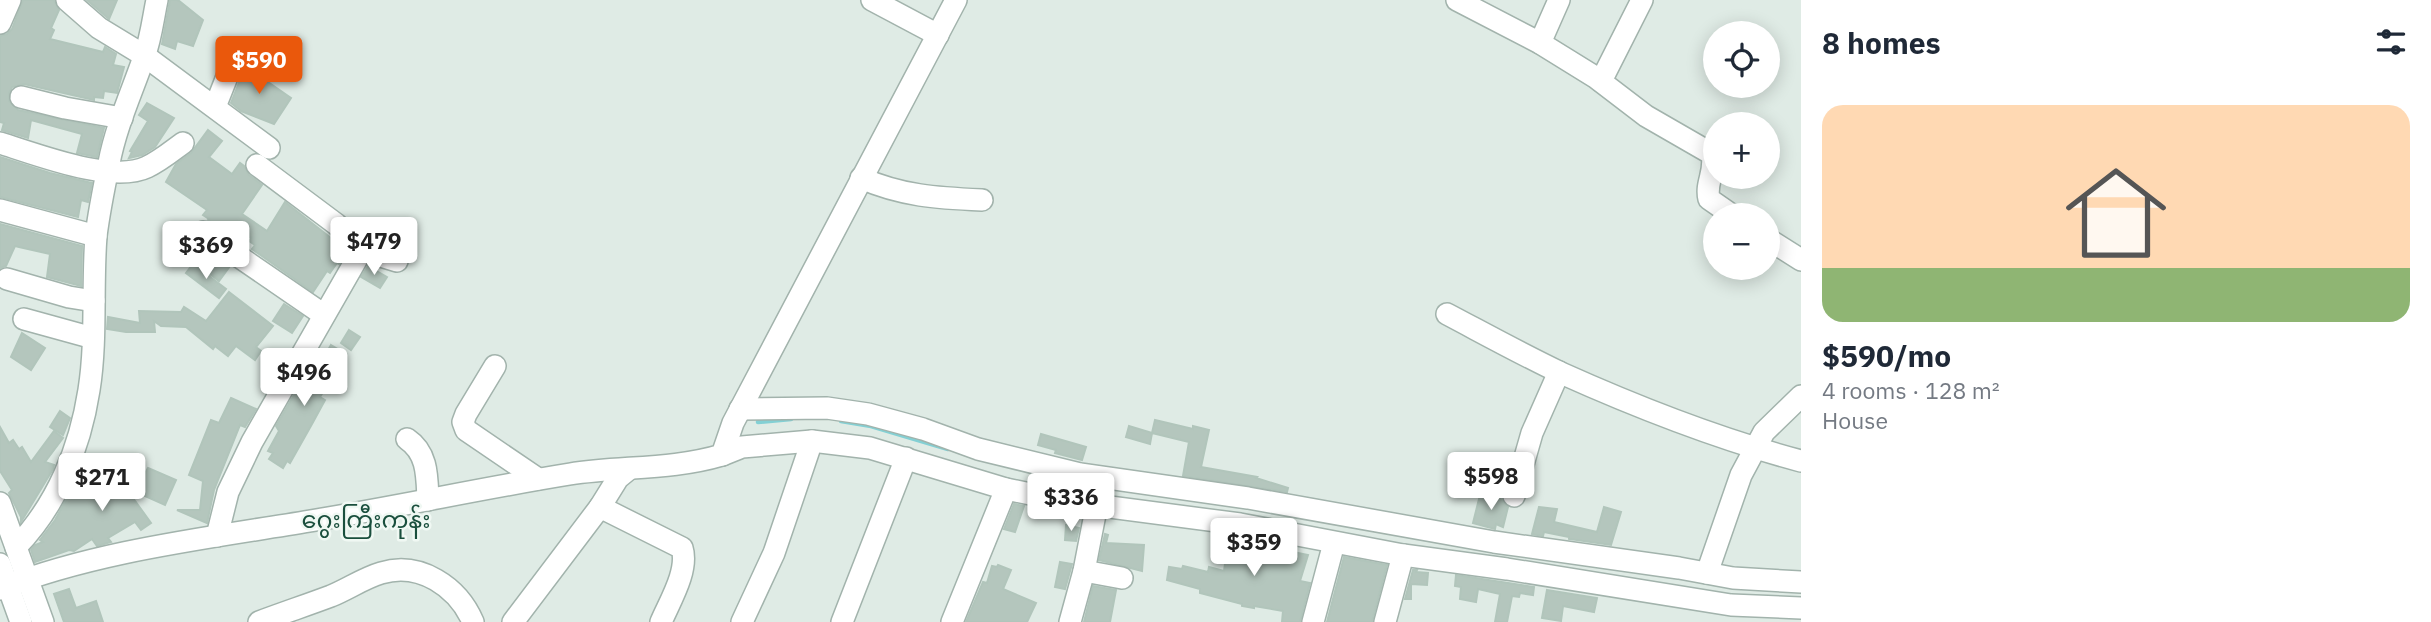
<!DOCTYPE html>
<html lang="en">
<head>
<meta charset="utf-8">
<style>
	body { margin:0; font-family:"IBM Plex Sans","Noto Sans Myanmar",sans-serif; background:#f6f6f7; color:#1f2937; height:100vh; display:flex; flex-direction:column; font-size:26px; white-space:nowrap }
	* { box-sizing:border-box; margin:0 }
	p { font-size:23px; color:#747a83 }
	.icon { flex:none; width:38px; height:38px; fill:none; stroke:currentColor; stroke-width:2; stroke-linecap:round; stroke-linejoin:round }
	.map { position:relative; flex:1; overflow:hidden }
	.panel { display:flex; flex-direction:column; background:#fff; width:630px }
	.panel>* { flex:none }
	.controls { position:absolute; left:1703px; top:21px; display:grid; gap:14px }
	.controls a { display:grid; place-items:center; width:77px; height:77px; border-radius:50%; background:#fff; box-shadow:0 4px 18px #0003; font-size:35px }
	.price { position:absolute; translate:-50% -60px; padding:0 16px; border-radius:7px; background:#fff; color:#222; font-size:23px; line-height:46px; filter:drop-shadow(0 2px 4px #0008) }
	.price::after { content:''; position:absolute; left:50%; top:42px; width:21px; height:16px; margin-left:-10px; background:inherit; clip-path:polygon(0 0,100% 0,50% 100%) }
	.price.current { background:#ea580c; color:#fff }
	ul { padding:0; list-style:none }
	li { display:grid; align-content:center; gap:14px; height:371px; padding:0 21px }
	li span { display:grid; place-items:center; height:217px; border-radius:21px; color:#555 }
	li>.icon { margin-inline-start:auto }
	span .icon { width:126px; height:126px; fill:#fffc; stroke-width:1 }
	li b { font-size:30px }
	h2 { display:flex; justify-content:space-between; align-items:center; height:84px; padding:0 21px; font-size:30px }
	main { display:flex; flex:1; min-height:0 }
	.map>svg:first-child { display:block }
</style>
</head>
<body>
<main>
<div class="map">
<svg width="1801" height="622" viewBox="0 0 1801 622">
	<rect width="100%" height="100%" fill="#dfebe5"/>
	<g fill="none" stroke-linecap="round" stroke-linejoin="round">
		<!-- stream -->
		<g stroke="#83d0d4" stroke-width="4.5">
			<path d="M841 421 871 426 948 449"/>
			<path d="M758 422 791 419"/>
		</g>
	</g>
	<!-- building -->
	<g fill="#b4c6bd" stroke="#b1c5bb" stroke-width="2">
		<path d="M23 0H54L59 10 51 28 54 30 50 39 103 52 105 47 116 54 113 65 124 67 117 93 104 91 103 98 94 97V100L24 84 12 87 9 93V101L18 110 104 128 97 157 77 153 82 134 31 120 28 138 2 130 4 123 0 122V36L7 34 12 29Z"/>
		<path d="M87 0H117L109 19Z"/>
		<path d="M170 0H178L203 20 193 46 177 41 175 49 162 44Z"/>
		<path d="M250 62 271 79 268 82 291 98 274 124 241 111 231 103 244 70Z"/>
		<path d="M147 103 174 118 155 147 142 155 129 158 132 152 130 151 148 121 139 115Z"/>
		<path d="M208 130 222 141 209 157 232 174 240 163 244 166 249 175 262 185 242 214 267 231 285 202 345 249 346 252 339 264 337 263 330 273 327 271 313 292 252 249 255 245 249 241 251 238 229 224 225 231 208 220 209 219 203 215 207 210 166 182 176 164 191 153Z"/>
		<path d="M0 157 50 173 92 183 88 202 81 200 78 217 0 197Z"/>
		<path d="M0 224 82 246 81 286 47 277 50 254 19 247 15 246 6 266 0 268Z"/>
		<path d="M194 241 230 266 219 281 185 255Z"/>
		<path d="M193 264 226 289 219 298 186 273Z"/>
		<path d="M368 266 387 277 380 288 361 277Z"/>
		<path d="M229 292 273 326 256 347 261 351 255 360 236 346 228 356 215 346 213 349 186 327 161 326 154 321 155 332H126L107 329 108 317 140 323 139 311 181 312 184 307 206 321Z"/>
		<path d="M284 304 303 316 292 333 273 321Z"/>
		<path d="M349 330 360 337 351 350 341 343Z"/>
		<path d="M22 333 45 348 31 370 11 357Z"/>
		<path d="M331 345 346 354 320 397 325 400 312 424 290 463 287 461 283 468 269 459 273 453 268 451 279 431 276 426 313 362 319 366Z"/>
		<path d="M231 398 256 409 245 427 240 425 214 490 207 523 177 510H200L203 481 189 475 211 420 219 423Z"/>
		<path d="M60 411 70 418 63 435 50 427Z"/>
		<path d="M1155 420 1193 429V426L1209 430 1201 467 1257 477 1256 478 1288 488 1287 492 1183 476 1189 442 1152 433 1150 444 1126 437 1129 426 1152 433Z"/>
		<path d="M0 427 9 443 13 440 19 449 22 447 31 462 54 431 63 438 45 462 54 465 53 469 21 522V517L9 493 12 490 0 471Z"/>
		<path d="M1041 434 1086 447 1082 460 1055 453 1056 450 1038 445Z"/>
		<path d="M148 468 176 480 165 505 125 487 151 523 141 530 135 522 108 538 111 542 97 546 92 539 74 551 69 550 35 562 31 550 35 545 43 542 40 540 55 520 72 489 78 497 133 473 143 477Z"/>
		<path d="M1480 495 1495 500V498L1501 499 1508 507 1503 527 1496 524 1495 529 1473 523Z"/>
		<path d="M1014 504 1024 506 1015 532 1004 529Z"/>
		<path d="M1539 507 1557 509 1554 522 1597 532 1604 507 1621 512 1611 545 1569 539V537L1544 532 1543 536 1532 534Z"/>
		<path d="M1066 525 1079 528 1076 541 1065 540Z"/>
		<path d="M1105 534 1108 535 1106 543 1144 545 1142 571 1099 560Z"/>
		<path d="M1229 536 1270 543 1269 547 1308 555 1300 581 1310 583 1300 622H1282L1283 611 1254 606V608L1242 606V604L1200 593V589L1167 580 1169 567 1182 569 1183 566 1208 572 1209 567 1224 571Z"/>
		<path d="M1344 557 1387 565 1372 622H1327Z"/>
		<path d="M1060 562 1072 564 1065 589 1055 587Z"/>
		<path d="M998 565 1011 570 1003 589 1036 603 1027 622H966L983 582 987 583 992 566 997 567Z"/>
		<path d="M1413 570H1417L1416 572 1428 573 1427 585 1411 584V599H1405Z"/>
		<path d="M1456 575 1534 587 1533 595 1520 593 1519 597 1512 596 1507 622H1495L1500 594 1478 589 1476 602 1460 599 1461 587 1455 586Z"/>
		<path d="M1093 586 1116 590 1110 622H1084Z"/>
		<path d="M69 589 76 608 96 601 103 622H64L54 594Z"/>
		<path d="M1547 590 1597 598 1594 612 1563 606 1561 621 1542 618Z"/>
	</g>
	<g fill="none" stroke-linecap="round" stroke-linejoin="round">
		<!-- minor casing -->
		<g stroke="#a2b3ac" stroke-width="24">
			<g id="minor">
				<path d="M67 0 99 28 145 56 269 148"/>
				<path d="M872 0 938 35"/>
				<path d="M1457 0 1540 43 1595 77 1646 116 1712 154C1716 172 1705 183 1709 199L1732 215"/>
				<path d="M0 23 10 0"/>
				<path d="M1540 43 1559 0"/>
				<path d="M1601 81 1642 0"/>
				<path d="M21 97 65 108 122 118"/>
				<path d="M215 107 234 59"/>
				<path d="M0 143C36 154 112 184 147 167 160 161 172 151 183 143"/>
				<path d="M257 165 336 224 363 248 374 254 397 261"/>
				<path d="M861 178C902 196 937 198 982 200"/>
				<path d="M0 210 96 236"/>
				<path d="M203 232 324 315"/>
				<path d="M1768 239 1801 260"/>
				<path d="M7 279 69 297 94 301"/>
				<path d="M1447 314C1485 334 1523 355 1561 373 1639 408 1718 439 1801 461"/>
				<path d="M24 319 93 338"/>
				<path d="M495 366 466 414 463 422 466 430 538 479"/>
				<path d="M740 409 827 408 868 414 923 429 978 449 1080 474 1248 498 1494 542 1679 568 1733 578 1801 582"/>
				<path d="M407 439C428 453 427 477 428 500"/>
				<path d="M722 455 742 447 812 441 870 448 1006 489 1064 501 1240 524 1403 555 1507 569 1731 605 1801 608"/>
				<path d="M1514 496 1532 433 1559 372"/>
				<path d="M0 503 43 622"/>
				<path d="M600 507 682 548C689 570 670 601 661 622"/>
				<path d="M217 536 228 492 252 442 363 248"/>
				<path d="M16 547C57 505 80 448 89 390 97 340 92 287 96 236 99 212 104 187 109 163 116 126 132 92 144 57 151 39 153 19 157 0"/>
				<path d="M0 564 21 622"/>
				<path d="M1084 571 1122 578"/>
				<path d="M1707 573 1741 475 1764 432 1801 396"/>
				<path d="M0 589C95 551 209 538 310 521 397 507 483 488 570 474 621 466 672 470 722 455L733 423 956 0"/>
				<path d="M259 622C283 613 307 605 331 596 348 589 364 578 381 573 420 561 458 587 473 622"/>
				<path d="M513 622 600 507 618 478 629 469"/>
				<path d="M742 622 774 553 812 441"/>
				<path d="M842 622 906 458"/>
				<path d="M952 622 1006 489"/>
				<path d="M1070 622 1084 571 1097 504"/>
				<path d="M1313 622 1334 543"/>
				<path d="M1385 622 1403 555"/>
			</g>
		</g>
		<!-- minor -->
		<use href="#minor" stroke="#fff" stroke-width="21"/>
	</g>
	<g text-anchor="middle" dominant-baseline="central" stroke-width="5" stroke-linejoin="round" paint-order="stroke">
		<!-- quarter labels -->
		<g font-size="24" fill="#1a4f3d" stroke="#f0f8f3">
			<text x="366" y="519">ဂွေးကြီးကုန်း</text>
		</g>
	</g>
</svg>
<div class="controls">
<a><svg class="icon" aria-label="locate" viewBox="0 0 24 24"><circle cx="12" cy="12" r="6"/><path d="M12 2v4M12 18v4M2 12h4M18 12h4"/></svg></a>
<a>+</a>
<a>−</a>
</div>
<b class="price current" style="left:259px;top:96px">$590</b>
<b class="price" style="left:374px;top:277px">$479</b>
<b class="price" style="left:206px;top:281px">$369</b>
<b class="price" style="left:304px;top:408px">$496</b>
<b class="price" style="left:1491px;top:512px">$598</b>
<b class="price" style="left:102px;top:513px">$271</b>
<b class="price" style="left:1071px;top:533px">$336</b>
<b class="price" style="left:1254px;top:578px">$359</b>
</div>
<section class="panel">
<h2>8 homes<svg class="icon" aria-label="filters" viewBox="0 0 24 24"><path d="M4 7h16M4 17h16"/><circle cx="9" cy="7" r="2"/><circle cx="15" cy="17" r="2"/></svg></h2>
<ul>
<li><span style="background:linear-gradient(#ffd9b3 75%,#8fb573 0)"><svg class="icon" aria-label="home" viewBox="0 0 24 24"><path d="M3 11l9-7 9 7M6 9v11h12V9"/></svg></span><div><b>$590/mo</b><p>4 rooms · 128 m²</p><p>House</p></div></li>
</ul>
</section>
</main>
</body>
</html>
